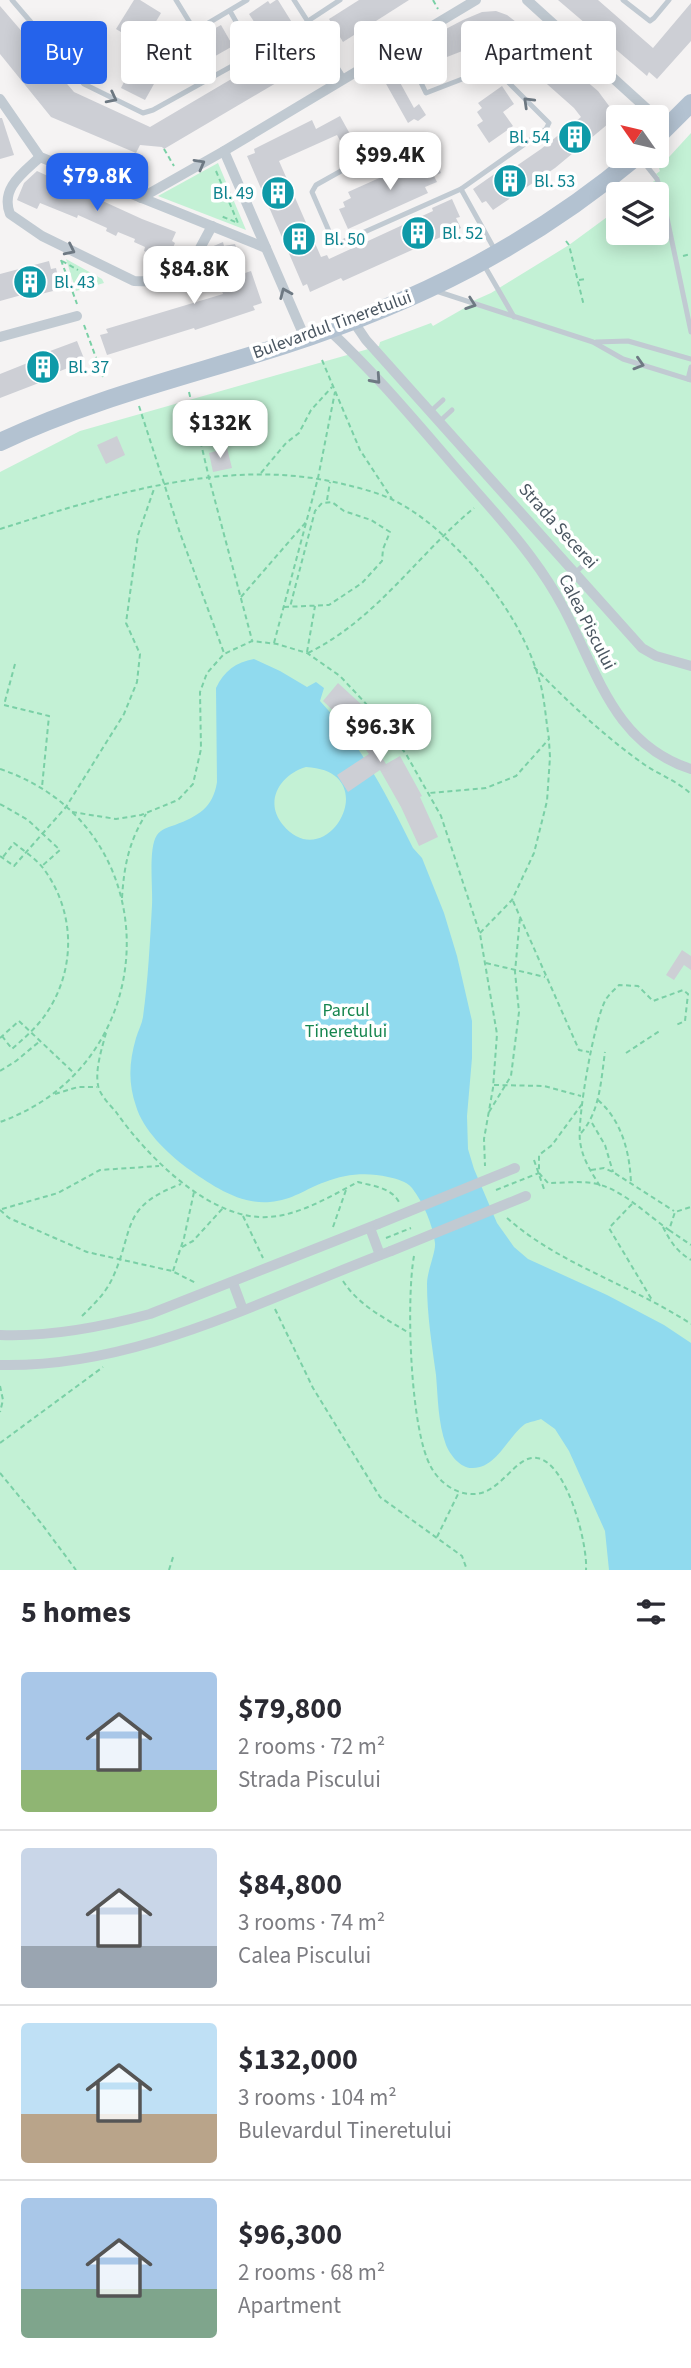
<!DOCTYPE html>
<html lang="en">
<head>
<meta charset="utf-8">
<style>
	body { margin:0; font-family:"Source Sans 3",sans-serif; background:#f7f7f7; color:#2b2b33; height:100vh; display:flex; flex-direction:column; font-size:26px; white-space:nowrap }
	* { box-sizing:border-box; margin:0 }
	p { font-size:23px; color:#7c7c81 }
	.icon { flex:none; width:38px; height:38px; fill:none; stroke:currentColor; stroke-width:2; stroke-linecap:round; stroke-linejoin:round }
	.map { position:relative; height:1570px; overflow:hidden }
	.side { display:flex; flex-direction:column; background:#fff; flex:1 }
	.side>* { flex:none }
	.guide { position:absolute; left:21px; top:21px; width:649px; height:63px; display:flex; gap:14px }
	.needle { width:46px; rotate:304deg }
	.tools { position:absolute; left:606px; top:105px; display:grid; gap:14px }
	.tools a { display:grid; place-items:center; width:63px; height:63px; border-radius:7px; background:#fff; box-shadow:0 4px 18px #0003; font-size:35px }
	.price { position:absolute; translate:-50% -60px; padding:0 16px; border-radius:14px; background:#fff; color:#222; font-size:23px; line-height:46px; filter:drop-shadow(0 2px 4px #0008) }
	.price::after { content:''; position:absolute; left:50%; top:42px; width:21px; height:16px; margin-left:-10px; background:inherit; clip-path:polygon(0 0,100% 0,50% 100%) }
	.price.active { background:#2563eb; color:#fff }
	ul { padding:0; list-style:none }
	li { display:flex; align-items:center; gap:21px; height:175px; padding:0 21px }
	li+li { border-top:2px solid #e1e1e2 }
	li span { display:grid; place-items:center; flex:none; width:196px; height:140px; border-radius:7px; color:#555 }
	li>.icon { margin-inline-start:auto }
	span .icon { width:84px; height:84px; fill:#fffc; stroke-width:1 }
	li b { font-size:30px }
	h2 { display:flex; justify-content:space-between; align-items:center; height:84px; padding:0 21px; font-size:30px }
	.pill { padding:0 24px; border-radius:7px; background:#fff; box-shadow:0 4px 18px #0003; font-size:24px; line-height:63px }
	.pill.active { background:#2563eb; color:#fff }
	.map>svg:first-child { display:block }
</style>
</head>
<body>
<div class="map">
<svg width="691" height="1570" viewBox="0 0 691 1570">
	<rect width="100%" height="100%" fill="#f5f3f3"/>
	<!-- green -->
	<g fill="#c3f1d5">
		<path d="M691 133V1570H0V472L80 431 379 346 380 342 431 323 433 326 475 302 473 301 491 293 569 245 618 209V233H656V194H638L659 177 656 174 660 171 659 168Z"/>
		<path d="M218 163 246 230 158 196Z"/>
		<path d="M66 259 102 279 104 283 76 291Z"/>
	</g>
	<!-- water -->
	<path fill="#90daee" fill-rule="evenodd" d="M254 659 280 671 307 687 316 682 324 688 320 701C362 746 386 794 413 848L422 858 444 913 457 956 472 1021V1058L467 1116 468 1149 474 1169 497 1223 514 1247 528 1259 607 1295 664 1325 691 1343V1570H609L605 1531 569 1451 555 1429 541 1419C536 1421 529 1422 525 1424 508 1436 497 1468 473 1468 461 1469 450 1455 446 1445 438 1423 438 1398 436 1375 432 1345 427 1315 427 1284 427 1271 436 1252 435 1243 433 1225 423 1202 412 1188 406 1181 397 1179 388 1177 367 1172 345 1174 325 1182 305 1189 293 1200 270 1202 239 1205 210 1184 187 1168 167 1153 143 1130 136 1106 128 1083 129 1062 136 1038 138 1031 142 1024 143 1017 148 981 150 942 152 905 153 888 148 848 157 835 161 829 169 827 175 825 198 816 213 808 217 782L216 688C224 671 236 662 254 659ZM306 767C387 771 327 878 283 825 263 801 281 774 306 767Z"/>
	<!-- building -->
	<g fill="#cdcfd5">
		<path d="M134 0H140L161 13 142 45 116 29Z"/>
		<path d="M276 0H278L311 53 301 59 303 62 286 72 288 76 164 149 162 147 140 145 136 153 51 117 0 54V6L74 92 150 127 277 52 263 30 260 31 249 14 268 1 270 4Z"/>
		<path d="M359 0H409L343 42 329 19Z"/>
		<path d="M558 0H598L653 48 691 3V41L657 79 649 72 647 76Z"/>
		<path d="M496 11 507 15 520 25 598 91 615 114 606 121 608 124 555 168 493 210 486 201 482 203 473 189 503 168 506 173 541 149 581 117 574 108 496 39 487 37 468 40 470 48 429 64 421 42 463 20 482 12Z"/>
		<path d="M221 25 233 46 187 72 181 69 172 52Z"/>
		<path d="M134 62 159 75 145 100 121 88Z"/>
		<path d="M392 76 397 77 414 108 419 104 426 115 418 121 414 119 408 123 385 82Z"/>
		<path d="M502 86 514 104 503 112 513 126 489 143 477 125 483 121 477 112 482 108 478 103Z"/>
		<path d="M340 116 355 143 344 148 337 135 279 161 321 257 327 255 329 259 433 211 432 208 452 199 460 217 456 218 461 228 343 281 341 278 310 292 307 284 303 286 247 156 255 153 254 149 312 120 316 129Z"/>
		<path d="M0 118H2L14 155 0 159Z"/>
		<path d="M433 154 441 173 434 176 437 182 425 187 428 193 348 229 339 209 345 207 343 202 351 198 348 192Z"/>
		<path d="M37 171 142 219 176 232 172 241 175 243 167 261 144 251 145 247 134 242 135 239 118 232 116 236 106 231 107 228 78 215 77 218 40 203 37 209 17 200 24 183Z"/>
		<path d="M223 242 224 246 235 244 245 273 251 271 262 303 253 306 255 310 195 330 194 328 107 355 100 335 108 333 106 329 223 294 216 274 213 275 206 253 209 248Z"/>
		<path d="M49 261 51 269 56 268 61 289 37 295 36 291 0 301V274Z"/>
		<path d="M77 341 85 361 43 378 44 381 0 398V374L35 360 34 357Z"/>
		<path d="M117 436 125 455 106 464 97 445Z"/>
		<path d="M227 448 232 468 213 472 209 453Z"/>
		<path d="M338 683 362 705 387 738 375 747 386 764 400 756 422 796 420 797 438 837 419 846 401 807 380 770 348 792 337 775 369 754 344 721 323 701Z"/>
		<path d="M682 950 691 956V970L684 965 674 980 666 975Z"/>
	</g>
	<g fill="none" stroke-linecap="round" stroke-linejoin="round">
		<!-- path -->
		<g stroke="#7ad0a6" stroke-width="2" stroke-dasharray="5 3.5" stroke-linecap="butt">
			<path d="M433 0 438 9"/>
			<path d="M164 149 174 166"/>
			<path d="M216 171 238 223 221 216"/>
			<path d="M566 241 569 245 584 306"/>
			<path d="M683 256 691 254"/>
			<path d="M61 260 77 304"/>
			<path d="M62 261 78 270"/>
			<path d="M579 280 586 279"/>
			<path d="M84 325 103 377"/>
			<path d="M322 360 360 450 392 499"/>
			<path d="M189 392 209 478 252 640"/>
			<path d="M139 406 180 533 224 653"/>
			<path d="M261 473 286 443 299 433 311 410 332 387"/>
			<path d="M327 500 330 482"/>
			<path d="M0 529C108 495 229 456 343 484 359 488 377 492 393 500 422 514 445 536 467 559 500 594 529 639 541 686 545 703 546 721 549 739L516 776 486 788 429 793"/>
			<path d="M241 597 306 522"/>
			<path d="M284 607 329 605 362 583 382 561 383 549 390 532 371 520 344 511 332 502 322 503 315 511 290 607"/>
			<path d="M274 643 318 478 335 392"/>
			<path d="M307 652 315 606"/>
			<path d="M308 653C377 619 417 555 474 508"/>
			<path d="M15 664 4 705 49 716 42 787"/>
			<path d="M534 667C568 702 605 737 645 765 660 775 677 781 691 794"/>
			<path d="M0 769C171 826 167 1063 0 1122"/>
			<path d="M0 804 28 820 60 850 42 866"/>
			<path d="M72 812 116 819 141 815 178 800 193 784 201 749 200 692 207 673 224 654 252 641 277 644 307 653 340 676 369 707 406 754 441 816 480 934 497 1034 493 1088 484 1139 485 1166"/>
			<path d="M0 856 14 866 66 807 124 714 137 682 140 654 126 623 138 535 154 489"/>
			<path d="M122 898C124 866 129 841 146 814"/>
			<path d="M513 901 579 1050 589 1052"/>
			<path d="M480 933 512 900 534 853 547 801 550 757 549 741"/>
			<path d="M486 963 545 977"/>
			<path d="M106 1033C102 1048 95 1069 98 1085 99 1094 110 1105 116 1112 147 1156 210 1221 269 1217 300 1215 331 1196 358 1182 372 1186 391 1187 399 1202"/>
			<path d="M2 1036 12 1049C23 1039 34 1030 43 1018 76 974 77 913 43 868 35 858 24 851 14 843L3 857"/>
			<path d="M0 1038 19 1021 75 1074"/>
			<path d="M626 1053 661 1030"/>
			<path d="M0 1071 16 1061 40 1041"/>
			<path d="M494 1085 544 1086 581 1096"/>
			<path d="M55 1094 78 1087H97"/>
			<path d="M598 1100C622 1121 630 1153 631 1184"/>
			<path d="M582 1104 552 1145 539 1155V1173L548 1183C562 1183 578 1181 593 1183 621 1188 646 1214 669 1230L675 1212 691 1207"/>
			<path d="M489 1112 511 1076 519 1012 515 972 520 917"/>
			<path d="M592 1123 605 1145 613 1172"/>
			<path d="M581 1133C600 1112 601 1080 605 1052"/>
			<path d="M534 1160 544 1189"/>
			<path d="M591 1170 604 1168 613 1172 674 1211"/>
			<path d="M600 1186C591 1172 582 1158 580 1141 577 1118 594 1022 605 1001 608 995 614 990 619 985L638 986 653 1001 683 990 688 994 685 1021 676 1025"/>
			<path d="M496 1190 539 1173"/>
			<path d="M632 1204 609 1228 652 1300"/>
			<path d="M2 1209 58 1193 100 1170 159 1166"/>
			<path d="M0 1210 9 1218 87 1252 172 1271 196 1283"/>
			<path d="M243 1216 263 1258"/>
			<path d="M507 1218C560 1265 632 1285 691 1324"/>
			<path d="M333 1227 346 1190"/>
			<path d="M663 1227C670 1241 677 1252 691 1260"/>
			<path d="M669 1230 691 1245"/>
			<path d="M386 1238 411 1228"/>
			<path d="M182 1247 193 1241 223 1208"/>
			<path d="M414 1256C406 1299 410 1430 431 1467 439 1482 456 1495 474 1494 501 1494 516 1454 537 1458 567 1462 588 1545 586 1570"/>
			<path d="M173 1271 184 1238 194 1192"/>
			<path d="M343 1281C359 1306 385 1318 409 1333"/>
			<path d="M275 1309 313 1388 380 1497 462 1556 467 1570"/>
			<path d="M82 1316C94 1304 106 1293 113 1277 135 1228 120 1207 181 1184"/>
			<path d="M0 1386 3 1400 0 1412"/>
			<path d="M0 1443 103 1367"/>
			<path d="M0 1473 41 1523 76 1570"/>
			<path d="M437 1537 459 1492"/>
			<path d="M169 1570 174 1554"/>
		</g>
		<!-- lane -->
		<g stroke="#c1cad2" stroke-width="5">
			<path d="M12 0 84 84 143 113 153 110 252 55V50L230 11"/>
			<path d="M176 0 195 31 247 0"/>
			<path d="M294 0 344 78"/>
			<path d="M623 0 650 21 654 18 669 0"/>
			<path d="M308 21 340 0"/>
			<path d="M402 43 426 93 483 71 492 70 500 74 549 123 546 129 461 189 496 252"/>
			<path d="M641 159 657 179 662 194 691 332"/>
			<path d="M341 171 316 185 312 192 332 238 336 242H342L461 189"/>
			<path d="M484 265 514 317"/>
			<path d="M433 290 593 342 623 359 691 380"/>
			<path d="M596 342 628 341 691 359"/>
			<path d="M688 379 691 367"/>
			<path d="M431 411 443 400"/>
			<path d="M440 421 452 410"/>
			<path d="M576 572 588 561"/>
		</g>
		<!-- street -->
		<g stroke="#c1cad2" stroke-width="10">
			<path d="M527 0 656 117"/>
			<path d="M0 99 40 157 266 248"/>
			<path d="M224 151 305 338"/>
			<path d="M40 157C23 173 0 188 10 214L42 236 134 281 166 282 185 276 212 226"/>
			<path d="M141 198 224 151 476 0"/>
			<path d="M353 321 366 340 642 648 656 656 691 666"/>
			<path d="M329 330C372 370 410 415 448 459 476 492 506 523 531 557 543 573 554 590 563 607 597 670 613 744 691 769"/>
			<path d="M0 337 77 316"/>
			<path d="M370 1228 380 1255"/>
			<path d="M233 1283 243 1310"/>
			<path d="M0 1335C51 1337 102 1327 150 1314L378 1224"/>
			<path d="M0 1365C138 1368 265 1298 391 1251"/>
		</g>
		<!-- primary -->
		<g stroke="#b3c2d1" stroke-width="18">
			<path d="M656 138 691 103"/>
			<path d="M0 442C93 398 188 376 285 345 417 302 531 245 637 156"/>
		</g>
		<!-- street-bridge -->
		<g stroke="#c1cad2" stroke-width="10">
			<path d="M378 1224 515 1168"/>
			<path d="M391 1251 526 1196"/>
		</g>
	</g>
	<!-- one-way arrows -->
	<defs><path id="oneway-chevron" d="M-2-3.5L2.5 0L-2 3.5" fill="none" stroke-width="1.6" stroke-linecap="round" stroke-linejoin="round" transform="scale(1.75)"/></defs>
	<g stroke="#6e7983">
		<use href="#oneway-chevron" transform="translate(112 98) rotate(27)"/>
		<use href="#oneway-chevron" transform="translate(528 102) rotate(-136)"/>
		<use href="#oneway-chevron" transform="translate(200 164) rotate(-29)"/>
		<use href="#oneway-chevron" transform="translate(70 250) rotate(26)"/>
		<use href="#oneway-chevron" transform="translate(285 293) rotate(-113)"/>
		<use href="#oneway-chevron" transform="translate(471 304) rotate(19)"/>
		<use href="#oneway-chevron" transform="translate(639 364) rotate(17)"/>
		<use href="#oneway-chevron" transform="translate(376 379) rotate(48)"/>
	</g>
	<!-- icons -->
	<defs>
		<g id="building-disc" transform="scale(1.75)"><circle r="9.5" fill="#0f9aa8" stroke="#fff"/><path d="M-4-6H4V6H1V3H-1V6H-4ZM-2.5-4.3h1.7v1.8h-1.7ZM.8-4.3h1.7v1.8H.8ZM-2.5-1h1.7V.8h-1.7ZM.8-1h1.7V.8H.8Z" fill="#fff"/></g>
	</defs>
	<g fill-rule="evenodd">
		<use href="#building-disc" x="575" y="137"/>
		<use href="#building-disc" x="510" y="181"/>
		<use href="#building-disc" x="278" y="193"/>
		<use href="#building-disc" x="418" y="233"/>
		<use href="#building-disc" x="299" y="239"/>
		<use href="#building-disc" x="30" y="282"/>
		<use href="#building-disc" x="43" y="367"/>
	</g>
	<g text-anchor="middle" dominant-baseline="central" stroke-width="7" stroke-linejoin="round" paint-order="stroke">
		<!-- culture labels -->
		<g font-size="18" fill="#0d838f" stroke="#fff" text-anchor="start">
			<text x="550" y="137" text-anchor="end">Bl. 54</text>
			<text x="534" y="181">Bl. 53</text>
			<text x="254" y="193" text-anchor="end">Bl. 49</text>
			<text x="442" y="233">Bl. 52</text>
			<text x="324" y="239">Bl. 50</text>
			<text x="54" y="282">Bl. 43</text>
			<text x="68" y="367">Bl. 37</text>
		</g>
		<!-- street labels -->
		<g font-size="18" fill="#4a5661" stroke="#fff">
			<text transform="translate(332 325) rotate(-20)">Bulevardul Tineretului</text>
			<text transform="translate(558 526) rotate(48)">Strada Secerei</text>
			<text transform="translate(587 622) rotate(63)">Calea Piscului</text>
		</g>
		<!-- park labels -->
		<g font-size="18" fill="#17864f" stroke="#fff">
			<text x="346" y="1010">Parcul<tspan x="346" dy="21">Tineretului</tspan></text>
		</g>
	</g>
</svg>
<div class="tools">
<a><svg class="needle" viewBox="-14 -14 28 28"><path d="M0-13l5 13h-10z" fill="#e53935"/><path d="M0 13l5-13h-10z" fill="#7c7c81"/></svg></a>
<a><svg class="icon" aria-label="layers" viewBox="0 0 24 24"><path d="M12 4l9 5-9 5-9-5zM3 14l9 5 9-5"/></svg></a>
</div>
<b class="price" style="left:390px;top:192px">$99.4K</b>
<b class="price active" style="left:97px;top:213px">$79.8K</b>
<b class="price" style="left:194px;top:306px">$84.8K</b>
<b class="price" style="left:220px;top:460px">$132K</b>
<b class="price" style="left:380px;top:764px">$96.3K</b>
<div class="guide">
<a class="pill active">Buy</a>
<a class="pill">Rent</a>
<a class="pill">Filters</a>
<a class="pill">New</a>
<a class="pill">Apartment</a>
</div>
</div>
<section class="side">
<h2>5 homes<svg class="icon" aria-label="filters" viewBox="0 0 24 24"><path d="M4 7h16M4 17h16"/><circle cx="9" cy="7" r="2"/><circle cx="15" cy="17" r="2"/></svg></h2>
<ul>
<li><span style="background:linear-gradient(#a9c7e8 70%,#8fb573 0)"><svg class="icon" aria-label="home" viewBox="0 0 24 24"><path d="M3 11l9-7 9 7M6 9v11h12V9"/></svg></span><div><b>$79,800</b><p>2 rooms · 72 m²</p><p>Strada Piscului</p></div></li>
<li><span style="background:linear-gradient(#c9d6e8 70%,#9aa5b1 0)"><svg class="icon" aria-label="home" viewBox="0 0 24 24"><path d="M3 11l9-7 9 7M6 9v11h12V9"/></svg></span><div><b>$84,800</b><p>3 rooms · 74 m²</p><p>Calea Piscului</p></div></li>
<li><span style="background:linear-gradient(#bfe0f5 65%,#b9a48a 0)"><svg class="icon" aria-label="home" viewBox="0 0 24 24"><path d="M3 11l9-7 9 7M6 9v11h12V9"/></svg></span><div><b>$132,000</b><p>3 rooms · 104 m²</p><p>Bulevardul Tineretului</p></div></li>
<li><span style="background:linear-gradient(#a9c7e8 65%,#7fa58c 0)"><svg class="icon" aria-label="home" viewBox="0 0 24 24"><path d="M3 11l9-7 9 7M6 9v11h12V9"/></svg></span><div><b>$96,300</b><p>2 rooms · 68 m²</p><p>Apartment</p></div></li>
</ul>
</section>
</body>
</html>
